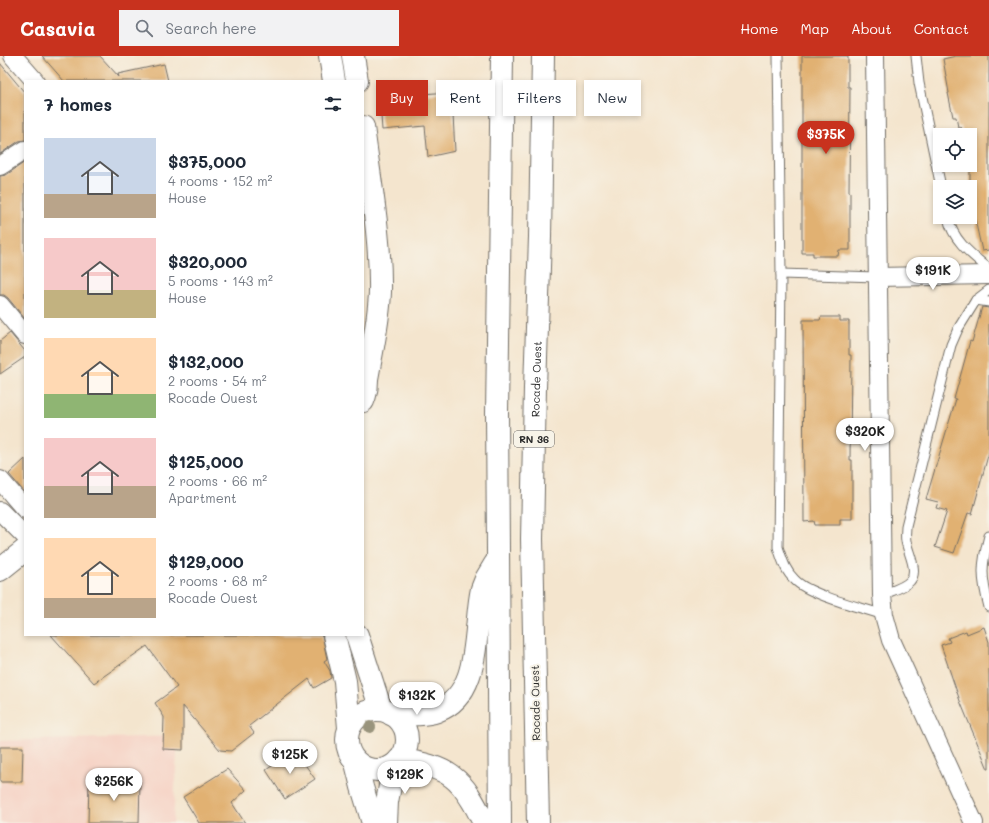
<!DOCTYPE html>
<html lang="en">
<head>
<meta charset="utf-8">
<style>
	body { margin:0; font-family:Mali,sans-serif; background:#f2f2f3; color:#1f2937; height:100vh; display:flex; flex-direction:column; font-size:15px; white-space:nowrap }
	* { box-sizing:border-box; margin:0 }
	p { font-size:13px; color:#747a83 }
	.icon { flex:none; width:22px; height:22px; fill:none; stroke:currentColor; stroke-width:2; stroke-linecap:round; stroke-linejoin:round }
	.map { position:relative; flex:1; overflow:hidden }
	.panel { position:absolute; left:24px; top:24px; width:340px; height:556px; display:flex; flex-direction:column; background:#fff; border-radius:0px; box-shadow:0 2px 6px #0003 }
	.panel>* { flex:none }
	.banner { position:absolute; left:376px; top:24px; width:380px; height:36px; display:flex; gap:8px }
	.controls { position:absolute; left:933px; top:72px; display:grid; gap:8px }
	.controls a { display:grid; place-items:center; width:44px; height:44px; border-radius:0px; background:#fff; box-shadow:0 2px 6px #0003; font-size:20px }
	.price { position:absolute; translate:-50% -34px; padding:0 9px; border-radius:14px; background:#fff; color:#222; font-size:13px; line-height:26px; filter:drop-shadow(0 1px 2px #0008) }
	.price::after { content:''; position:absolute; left:50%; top:24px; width:12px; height:9px; margin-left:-6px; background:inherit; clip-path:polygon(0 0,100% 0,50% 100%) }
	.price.selected { background:#c8321e; color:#fff }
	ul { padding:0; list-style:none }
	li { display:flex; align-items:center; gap:12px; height:100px; padding:0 20px }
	li span { display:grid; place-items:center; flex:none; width:112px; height:80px; border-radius:0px; color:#555 }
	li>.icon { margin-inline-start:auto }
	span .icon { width:48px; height:48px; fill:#fffc; stroke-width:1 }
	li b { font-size:17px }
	h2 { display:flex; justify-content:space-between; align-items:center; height:48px; padding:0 20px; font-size:17px }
	.chip { padding:0 14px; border-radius:0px; background:#fff; box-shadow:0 2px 6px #0003; font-size:14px; line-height:36px }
	.chip.selected { background:#c8321e; color:#fff }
	header { display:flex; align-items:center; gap:24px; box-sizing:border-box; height:56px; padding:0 20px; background:#c8321e; color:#fff }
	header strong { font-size:19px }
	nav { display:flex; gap:22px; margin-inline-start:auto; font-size:14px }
	.search { width:280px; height:36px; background:#f2f2f3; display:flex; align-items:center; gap:10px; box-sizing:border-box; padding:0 14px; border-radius:0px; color:#747a83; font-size:15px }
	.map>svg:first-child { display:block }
</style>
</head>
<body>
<header>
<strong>Casavia</strong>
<div class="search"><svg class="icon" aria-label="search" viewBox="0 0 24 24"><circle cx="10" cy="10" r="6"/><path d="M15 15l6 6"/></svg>Search here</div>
<nav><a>Home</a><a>Map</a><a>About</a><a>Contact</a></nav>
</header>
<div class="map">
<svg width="989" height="767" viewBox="0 0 989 767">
	<rect width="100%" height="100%" fill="#f7f3e8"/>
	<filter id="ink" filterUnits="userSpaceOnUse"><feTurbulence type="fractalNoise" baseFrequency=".025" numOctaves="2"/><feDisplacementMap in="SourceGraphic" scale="8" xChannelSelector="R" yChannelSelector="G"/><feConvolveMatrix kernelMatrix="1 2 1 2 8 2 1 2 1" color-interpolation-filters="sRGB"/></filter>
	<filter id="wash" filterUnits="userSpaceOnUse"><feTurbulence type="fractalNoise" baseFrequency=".012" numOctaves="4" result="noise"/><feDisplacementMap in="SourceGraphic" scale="16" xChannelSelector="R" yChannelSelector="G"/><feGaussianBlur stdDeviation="0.9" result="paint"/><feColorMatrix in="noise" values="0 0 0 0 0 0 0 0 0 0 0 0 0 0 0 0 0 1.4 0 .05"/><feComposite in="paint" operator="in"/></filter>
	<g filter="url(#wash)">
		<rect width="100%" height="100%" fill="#f4e5ce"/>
		<!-- built -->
		<path fill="#f6d2c4" d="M178 680 173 767H0V685Z"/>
		<g id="blocks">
			<!-- building -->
			<g fill="#e1b172">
				<path d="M42 0H100L119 21 118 18 164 8 168 25H64Z"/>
				<path d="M802 0H848V31H850L849 136H850V194H839L838 200H813V197H802Z"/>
				<path d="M956 0H989V194L982 195 970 141V79H963L961 70 958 71 956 61H953L948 37H949L943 3Z"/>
				<path d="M0 7 25 37V84L19 85 0 98Z"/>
				<path d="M395 30V40L449 36 453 59 455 95 428 101 425 70 382 74 379 31Z"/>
				<path d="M25 106V263L8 242 4 239H0V120L6 119Z"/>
				<path d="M982 251 989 252V396L972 458 968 457 954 497 935 491 947 455 936 452 938 446 926 443 956 343H954L970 285 972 286Z"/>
				<path d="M821 261H840V265H849V299H851L850 404H852V463H840V469H815L814 465 804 466 803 264H820Z"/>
				<path d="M10 277 25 295V301L0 318V285Z"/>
				<path d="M25 403V437L9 418Z"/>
				<path d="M984 571 989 586V713H988L960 645 941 589 950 586 948 582 966 575 967 578Z"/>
				<path d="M51 579H322L327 603 324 605 330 615 331 622 314 632 309 623 249 670 254 677 231 695 220 694 183 650V694L163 693 164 661 155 647 177 631 147 590 94 627Z"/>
				<path d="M0 691H23L22 726H0Z"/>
				<path d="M295 694 315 723 285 743 266 714Z"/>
				<path d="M227 713 246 734 232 747 245 767H199L183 741Z"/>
				<path d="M89 724 140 725 139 767H88Z"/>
			</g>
		</g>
	</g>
	<g filter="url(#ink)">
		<use href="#blocks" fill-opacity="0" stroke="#716c64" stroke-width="1"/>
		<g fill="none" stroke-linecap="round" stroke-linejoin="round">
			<!-- lane casing -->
			<g stroke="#716c64" stroke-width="11">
				<g id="lane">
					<path d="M778 0 781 218 778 491C782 503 785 515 795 524 809 539 863 552 884 559"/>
					<path d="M916 0 919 27 941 131"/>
					<path d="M948 161C952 184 972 199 989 213"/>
					<path d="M781 218 877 221"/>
					<path d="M976 244 989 246"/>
					<path d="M989 480C981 510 981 521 989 551"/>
					<path d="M882 539C890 535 904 532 910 525 919 515 908 497 906 485 905 480 906 475 906 470L951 289 958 273 976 244 989 234"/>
				</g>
			</g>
			<!-- street casing -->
			<g stroke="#716c64" stroke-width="20">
				<g id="street">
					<path d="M13 0 35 25"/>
					<path d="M875 0 882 539 884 559 891 584 974 767"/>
					<path d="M0 110 25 94"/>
					<path d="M877 221 989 219"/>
					<path d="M0 249 25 279"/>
					<path d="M0 424 25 453"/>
					<path d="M0 455 25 480"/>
				</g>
			</g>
			<!-- secondary casing -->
			<g stroke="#716c64" stroke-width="24">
				<g id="secondary">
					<path d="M330 0 334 25"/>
					<path d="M353 0 357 25"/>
					<path d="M363 71C370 126 381 181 380 236 379 265 372 294 367 323"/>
					<path d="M363 345C368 333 368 321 363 309"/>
					<path d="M0 514 25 494"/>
					<path d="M334 579 345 625 349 672"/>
					<path d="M357 579 381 654"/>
					<circle cx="377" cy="684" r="30"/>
					<path d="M356 707 362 731 373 767"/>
					<path d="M386 767 387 746 394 709"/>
				</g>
			</g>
			<!-- highway casing -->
			<g stroke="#716c64" stroke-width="24">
				<g id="highway">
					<path d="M391 658C405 658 422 660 437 655 483 638 473 572 482 533L486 523 495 508"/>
					<path d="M399 704C449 710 463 722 484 767"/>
					<path d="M500 767 497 357 502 0"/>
					<path id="s1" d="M538 767 532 483 535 332 540 181 543 0"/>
				</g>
			</g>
			<!-- lane -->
			<use href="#lane" stroke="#fff" stroke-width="9"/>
			<!-- street -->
			<use href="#street" stroke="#fff" stroke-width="18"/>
			<!-- secondary -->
			<use href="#secondary" stroke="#fff" stroke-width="22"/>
			<!-- highway -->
			<use href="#highway" stroke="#fff" stroke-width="22"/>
		</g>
		<!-- trees -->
		<circle fill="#99947d" cx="370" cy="671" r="6"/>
	</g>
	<g text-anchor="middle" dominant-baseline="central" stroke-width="4" stroke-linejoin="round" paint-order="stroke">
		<!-- shield labels -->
		<rect fill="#f7f3e8" stroke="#686764" stroke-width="1" x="514" y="375" width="40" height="16" rx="3"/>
		<g font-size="10" font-weight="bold" fill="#2b2b2b">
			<text x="534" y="383">RN 36</text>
		</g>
		<!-- street labels -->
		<g font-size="11" fill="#2b2b2b" stroke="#f7f3e8">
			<text stroke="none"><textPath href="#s1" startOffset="444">Rocade Ouest</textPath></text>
			<text transform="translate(535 647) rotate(-91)">Rocade Ouest</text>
		</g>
	</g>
</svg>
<div class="controls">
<a><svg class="icon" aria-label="locate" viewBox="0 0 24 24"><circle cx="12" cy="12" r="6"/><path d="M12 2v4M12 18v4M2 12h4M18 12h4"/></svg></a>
<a><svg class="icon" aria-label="layers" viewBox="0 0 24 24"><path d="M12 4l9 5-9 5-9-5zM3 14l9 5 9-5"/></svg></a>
</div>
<b class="price selected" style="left:826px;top:99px">$375K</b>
<b class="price" style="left:933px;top:235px">$191K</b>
<b class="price" style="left:865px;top:396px">$320K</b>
<b class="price" style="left:417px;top:660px">$132K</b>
<b class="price" style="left:290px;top:719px">$125K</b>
<b class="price" style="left:405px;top:739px">$129K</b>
<b class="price" style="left:114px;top:746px">$256K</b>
<div class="banner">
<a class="chip selected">Buy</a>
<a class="chip">Rent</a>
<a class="chip">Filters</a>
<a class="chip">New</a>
</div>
<section class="panel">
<h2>7 homes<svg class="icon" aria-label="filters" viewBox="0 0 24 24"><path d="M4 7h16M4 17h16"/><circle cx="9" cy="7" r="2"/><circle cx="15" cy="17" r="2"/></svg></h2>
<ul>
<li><span style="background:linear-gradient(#c9d6e8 70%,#b9a48a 0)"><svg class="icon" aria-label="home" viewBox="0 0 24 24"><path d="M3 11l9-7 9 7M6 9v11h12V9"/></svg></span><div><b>$375,000</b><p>4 rooms · 152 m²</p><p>House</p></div></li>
<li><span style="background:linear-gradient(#f6c9c9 65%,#c2b280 0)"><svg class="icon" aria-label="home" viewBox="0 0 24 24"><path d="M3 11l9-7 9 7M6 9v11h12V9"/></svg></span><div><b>$320,000</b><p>5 rooms · 143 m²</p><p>House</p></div></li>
<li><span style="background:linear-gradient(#ffd9b3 70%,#8fb573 0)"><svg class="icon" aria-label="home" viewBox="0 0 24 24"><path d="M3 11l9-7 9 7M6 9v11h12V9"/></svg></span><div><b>$132,000</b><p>2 rooms · 54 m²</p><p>Rocade Ouest</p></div></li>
<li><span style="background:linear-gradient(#f6c9c9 60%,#b9a48a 0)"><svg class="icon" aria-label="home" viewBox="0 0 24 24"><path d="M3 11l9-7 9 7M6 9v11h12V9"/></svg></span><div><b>$125,000</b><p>2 rooms · 66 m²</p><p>Apartment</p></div></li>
<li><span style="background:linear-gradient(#ffd9b3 75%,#b9a48a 0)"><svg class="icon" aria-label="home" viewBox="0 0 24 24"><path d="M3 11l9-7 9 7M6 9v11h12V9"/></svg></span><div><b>$129,000</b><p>2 rooms · 68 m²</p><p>Rocade Ouest</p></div></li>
</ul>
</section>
</div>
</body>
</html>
